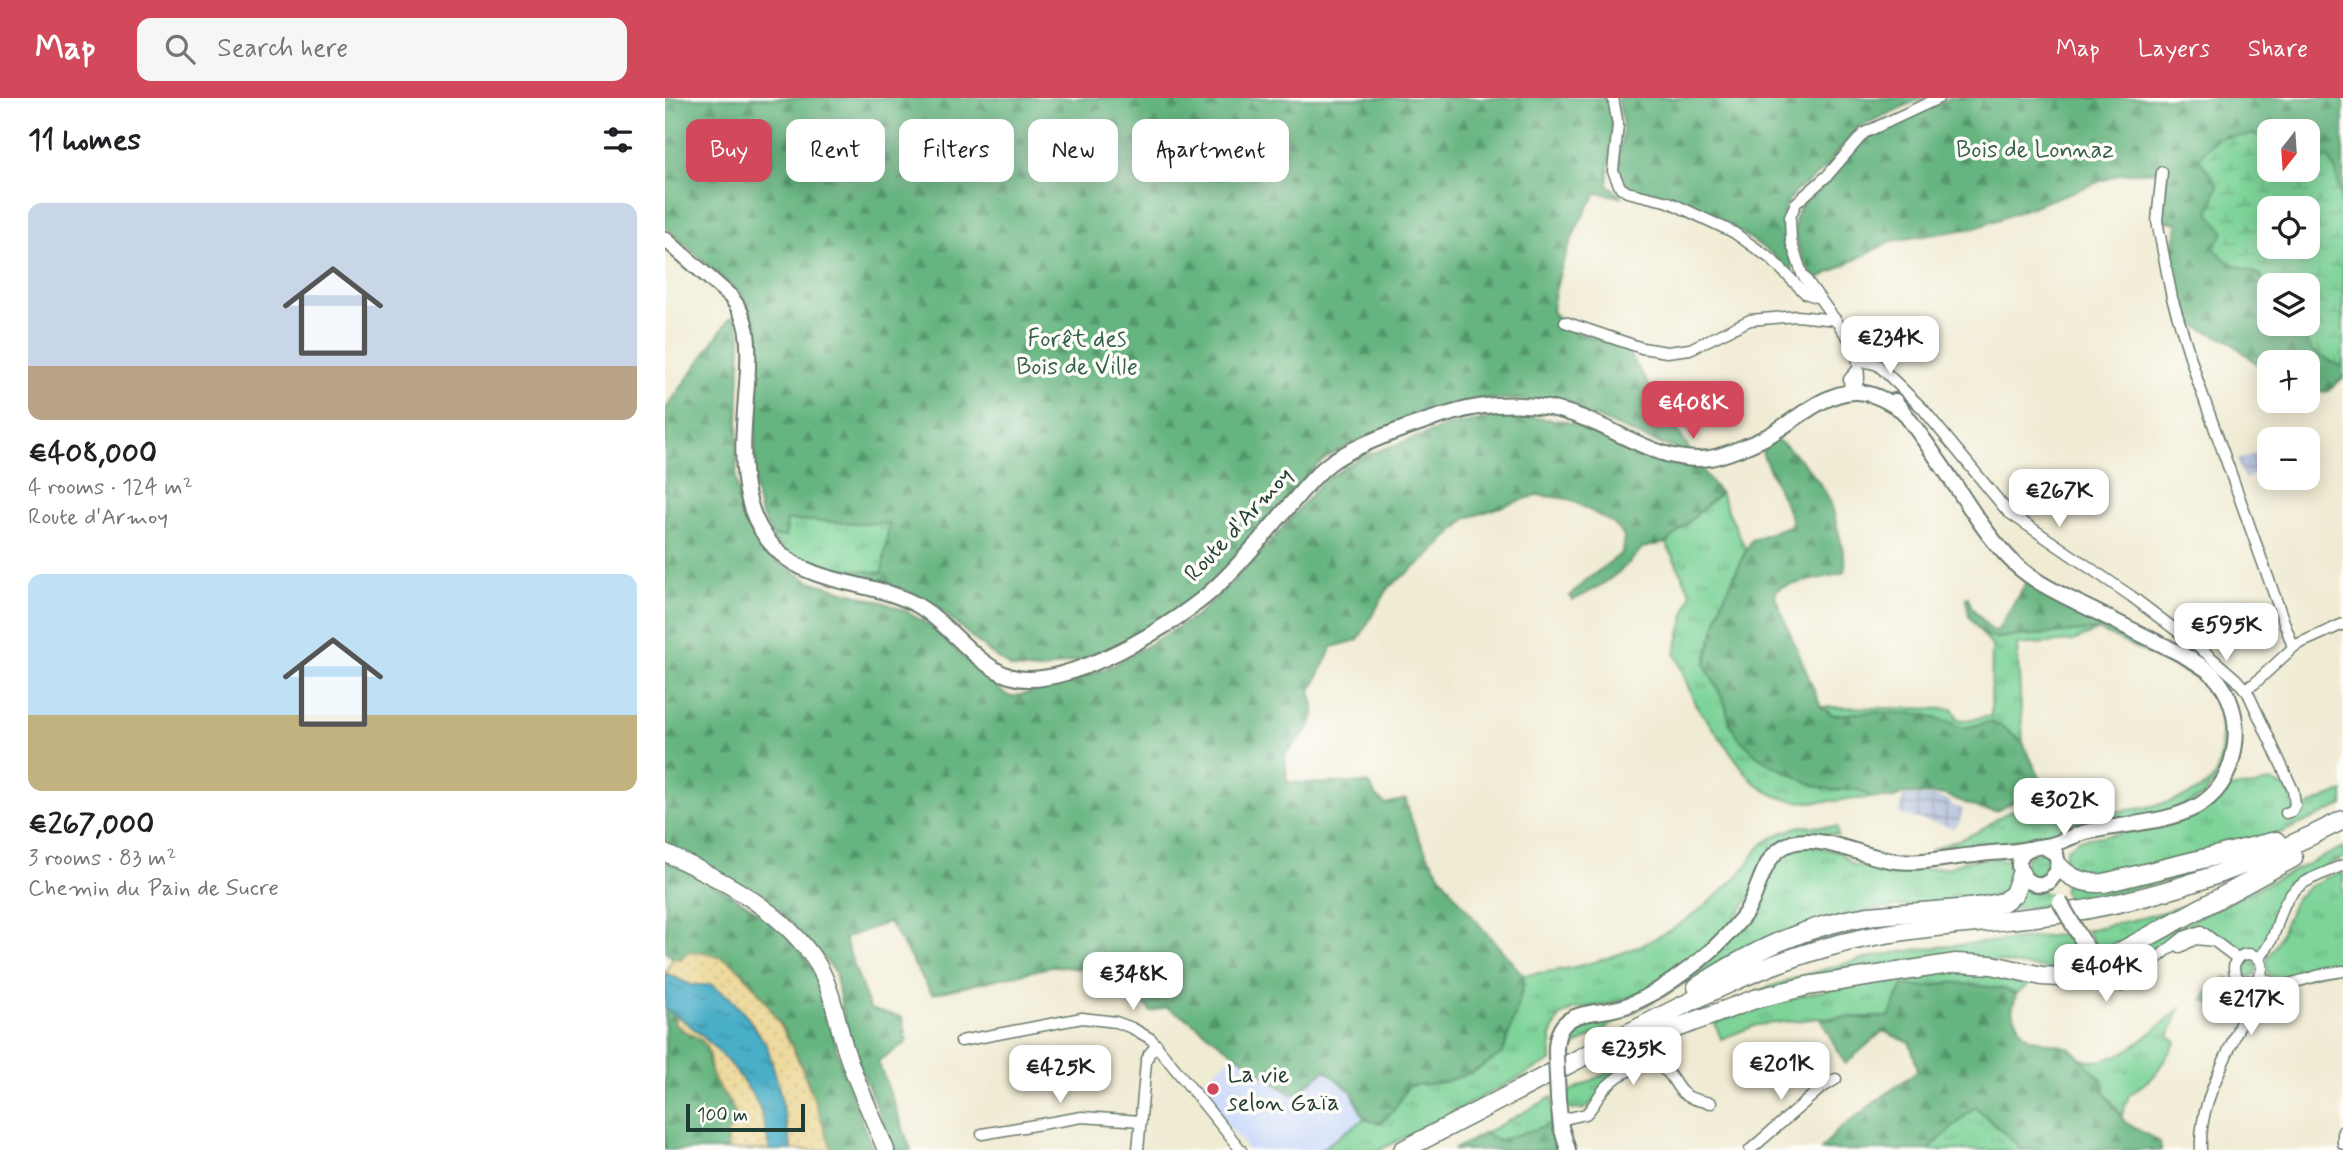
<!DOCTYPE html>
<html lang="en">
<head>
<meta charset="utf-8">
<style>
	body { margin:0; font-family:Mynerve,sans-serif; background:#f6f6f6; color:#202124; height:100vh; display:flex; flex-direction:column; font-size:26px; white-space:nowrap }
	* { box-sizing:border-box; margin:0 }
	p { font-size:23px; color:#757577 }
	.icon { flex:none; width:38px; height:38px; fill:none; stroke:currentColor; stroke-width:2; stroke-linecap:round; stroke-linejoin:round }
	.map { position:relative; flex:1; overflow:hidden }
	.panel { display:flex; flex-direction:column; background:#fff; width:665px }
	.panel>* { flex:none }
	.banner { position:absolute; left:21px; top:21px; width:665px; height:63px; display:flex; gap:14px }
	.needle { width:46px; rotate:197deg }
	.fabs { position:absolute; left:1592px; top:21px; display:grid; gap:14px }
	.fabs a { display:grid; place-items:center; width:63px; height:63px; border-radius:14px; background:#fff; box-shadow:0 4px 18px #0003; font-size:35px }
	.scale { position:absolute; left:21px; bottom:18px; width:119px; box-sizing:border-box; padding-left:7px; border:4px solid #1f3d34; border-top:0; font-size:19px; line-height:24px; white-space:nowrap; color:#1f3d34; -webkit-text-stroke:5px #fdfcf7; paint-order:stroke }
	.price { position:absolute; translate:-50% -60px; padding:0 16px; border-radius:14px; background:#fff; color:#222; font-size:23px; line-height:46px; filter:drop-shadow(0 2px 4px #0008) }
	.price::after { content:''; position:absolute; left:50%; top:42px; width:21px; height:16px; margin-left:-10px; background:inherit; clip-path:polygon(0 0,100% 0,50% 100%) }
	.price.current { background:#d1495b; color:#fff }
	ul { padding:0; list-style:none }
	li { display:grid; align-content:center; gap:14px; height:371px; padding:0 28px }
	li span { display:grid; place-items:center; height:217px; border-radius:14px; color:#555 }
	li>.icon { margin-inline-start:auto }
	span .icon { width:126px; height:126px; fill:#fffc; stroke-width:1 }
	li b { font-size:30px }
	h2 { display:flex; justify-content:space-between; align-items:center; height:84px; padding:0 28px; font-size:30px }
	.chip { padding:0 24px; border-radius:14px; background:#fff; box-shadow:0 4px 18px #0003; font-size:24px; line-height:63px }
	.chip.current { background:#d1495b; color:#fff }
	header { display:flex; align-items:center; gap:42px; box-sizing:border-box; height:98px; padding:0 35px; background:#d1495b; color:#fff }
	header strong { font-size:33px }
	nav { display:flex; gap:38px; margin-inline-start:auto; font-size:24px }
	.search { width:490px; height:63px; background:#f6f6f6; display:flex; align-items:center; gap:18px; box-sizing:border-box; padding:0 24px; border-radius:14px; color:#757577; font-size:26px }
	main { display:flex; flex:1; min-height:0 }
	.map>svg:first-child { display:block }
</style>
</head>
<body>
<header>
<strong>Map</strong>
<div class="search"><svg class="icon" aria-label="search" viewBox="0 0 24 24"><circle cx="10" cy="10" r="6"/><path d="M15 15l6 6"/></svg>Search here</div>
<nav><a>Map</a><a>Layers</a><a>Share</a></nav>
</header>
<main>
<section class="panel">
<h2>11 homes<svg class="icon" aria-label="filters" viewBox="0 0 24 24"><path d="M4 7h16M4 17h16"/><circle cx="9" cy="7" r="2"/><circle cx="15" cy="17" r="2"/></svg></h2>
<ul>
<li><span style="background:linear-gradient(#c9d6e8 75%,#b9a48a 0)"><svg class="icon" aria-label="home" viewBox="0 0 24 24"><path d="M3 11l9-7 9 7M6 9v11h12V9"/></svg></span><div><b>€408,000</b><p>4 rooms · 124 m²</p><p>Route d'Armoy</p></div></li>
<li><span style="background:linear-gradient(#bfe0f5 65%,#c2b280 0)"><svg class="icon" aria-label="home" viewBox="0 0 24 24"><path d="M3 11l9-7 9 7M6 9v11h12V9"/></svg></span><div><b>€267,000</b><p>3 rooms · 83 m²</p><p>Chemin du Pain de Sucre</p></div></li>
</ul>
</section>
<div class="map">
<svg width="1678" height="1052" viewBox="0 0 1678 1052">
	<defs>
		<pattern id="industrial-grid" width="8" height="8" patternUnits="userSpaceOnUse" patternTransform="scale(1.75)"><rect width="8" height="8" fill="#b9c5de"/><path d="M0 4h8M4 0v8" fill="none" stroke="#96a1b5"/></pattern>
		<pattern id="grass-tufts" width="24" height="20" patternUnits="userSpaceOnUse" patternTransform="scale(1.75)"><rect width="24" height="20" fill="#7dd398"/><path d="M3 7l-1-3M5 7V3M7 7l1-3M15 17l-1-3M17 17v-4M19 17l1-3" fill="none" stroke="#66ac7d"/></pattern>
		<pattern id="forest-firs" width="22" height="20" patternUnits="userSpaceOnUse" patternTransform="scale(1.75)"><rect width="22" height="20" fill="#66b580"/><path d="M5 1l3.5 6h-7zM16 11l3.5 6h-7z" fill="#53946a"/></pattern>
		<pattern id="wetland-marsh" width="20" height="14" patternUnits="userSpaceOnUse" patternTransform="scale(1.75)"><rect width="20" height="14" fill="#7dd398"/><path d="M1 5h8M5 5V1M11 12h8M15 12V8" fill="none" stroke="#66ac7d"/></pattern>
		<pattern id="sand-dots" width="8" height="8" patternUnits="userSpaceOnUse" patternTransform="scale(1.75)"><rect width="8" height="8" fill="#eeda9e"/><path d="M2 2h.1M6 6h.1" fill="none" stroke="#ccbc89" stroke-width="1.8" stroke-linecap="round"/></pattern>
		<pattern id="water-ripples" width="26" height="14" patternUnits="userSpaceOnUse" patternTransform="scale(1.75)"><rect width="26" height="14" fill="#48aec7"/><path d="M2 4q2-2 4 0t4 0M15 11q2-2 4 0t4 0" fill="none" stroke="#3b8fa2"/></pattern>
	</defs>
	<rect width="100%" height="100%" fill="#fdfcf7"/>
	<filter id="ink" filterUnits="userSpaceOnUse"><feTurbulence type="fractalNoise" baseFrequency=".0143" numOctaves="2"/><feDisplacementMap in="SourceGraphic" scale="14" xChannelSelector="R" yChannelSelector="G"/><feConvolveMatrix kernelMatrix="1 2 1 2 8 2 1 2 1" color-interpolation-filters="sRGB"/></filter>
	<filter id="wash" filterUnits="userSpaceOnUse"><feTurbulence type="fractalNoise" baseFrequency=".00686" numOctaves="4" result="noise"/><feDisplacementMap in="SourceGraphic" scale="28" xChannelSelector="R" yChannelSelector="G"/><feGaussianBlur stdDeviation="1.57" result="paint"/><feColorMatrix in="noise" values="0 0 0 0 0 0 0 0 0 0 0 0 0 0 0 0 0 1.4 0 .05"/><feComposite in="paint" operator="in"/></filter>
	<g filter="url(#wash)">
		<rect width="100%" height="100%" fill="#f0ebd3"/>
		<!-- built -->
		<path fill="#cddbfa" d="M570 956 626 996H632L659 972 687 994 699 1021 655 1052H583L532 987Z"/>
		<!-- industrial -->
		<g fill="url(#industrial-grid)">
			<path d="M1590 356 1596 374 1579 381 1572 362Z"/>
			<path d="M1239 698 1269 699 1286 703 1285 707 1298 711 1294 726 1288 730 1234 716Z"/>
		</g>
		<!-- grass -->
		<g fill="url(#grass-tufts)" stroke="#4e8866" stroke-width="2">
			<path d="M1055 395 1081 452 1057 504 1040 567 1060 605 1065 626 1072 638 1167 692H1194L1207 700C1163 701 1120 716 1085 680L1030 606 1010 555 1026 495 1001 445Z"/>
			<path d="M122 422 224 426 218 475 148 468 116 452 107 438Z"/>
			<path d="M1434 532 1408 543 1352 547 1358 645 1338 629 1324 624 1299 630 1258 616 1206 614 1168 617 1155 609 1288 611 1294 623 1326 618 1327 548 1319 538 1329 540Z"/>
			<path d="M1560 602 1565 627 1563 653 1555 677 1539 698 1508 713 1428 725 1388 743 1306 752 1300 750 1265 752C1280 747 1296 742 1310 735 1326 727 1339 713 1357 709 1379 705 1410 713 1432 714 1460 715 1533 704 1549 679 1559 662 1557 624 1553 605Z"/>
			<path d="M1605 683 1623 691 1631 717 1645 707 1678 693V707L1615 735 1444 778 1407 776 1399 763 1402 751 1413 742C1463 733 1528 732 1561 690L1589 688Z"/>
			<path d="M1136 728 1172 729 1173 737C1159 733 1143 739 1127 740L1067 824 1026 862 973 896 944 906 909 911 895 918 886 937V963L715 1052H655L699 1021 715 1025 729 1012 743 988 779 984 859 886 858 877C929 870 998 847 1051 798 1061 790 1070 781 1078 772 1084 765 1088 757 1094 750 1105 738 1121 733 1136 728Z"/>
			<path d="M1141 747 1175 754 1187 766 1199 769 1205 767 1225 771H1266L1286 769 1298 763 1334 760 1343 763 1350 773 1339 798 1210 811 1063 860 897 955 901 938 913 924 962 915 1016 885 1083 823 1096 803 1100 792V781L1114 757Z"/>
			<path d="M1678 749V760L1634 781 1620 793 1603 840 1596 851C1568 853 1568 845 1547 833 1526 821 1511 843 1495 853 1486 859 1476 862 1468 871 1464 876 1464 879 1458 883H1450L1443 870 1448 860Z"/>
			<path d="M1375 753 1385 757 1389 768 1378 781 1365 778 1360 768 1362 759Z"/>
			<path d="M1574 760 1496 785 1405 804 1398 792 1402 781Z"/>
			<path d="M1673 774 1675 776 1678 775V869L1620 885 1603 876 1602 861 1612 845 1631 800 1645 788Z"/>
			<path d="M1358 785 1385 797 1391 806C1334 814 1277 816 1221 826 1170 835 1121 852 1073 870L1144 836 1333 808Z"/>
			<path d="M1539 802 1438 855 1433 851 1421 832 1481 819Z"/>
			<path d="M1407 835 1420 861 1419 865 1401 874 1328 863 1091 894C1140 876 1190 860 1241 853 1296 845 1352 843 1407 835Z"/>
			<circle cx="1583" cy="870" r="9"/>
			<path d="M1295 869 1370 882 1351 896 1339 891 1285 884 1263 889 1238 887 1224 919 1155 920 1092 927 1056 941 1050 925C1128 893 1212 883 1295 869Z"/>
			<path d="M1563 879C1576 893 1579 899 1572 917L1538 902 1547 888Z"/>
			<path d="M1515 911 1504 939 1511 944 1489 978 1464 997 1457 1017 1440 995 1437 982 1416 961C1450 973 1491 930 1515 911Z"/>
			<path d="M989 952 994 963 970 968 919 1011 907 1012 901 1008 899 996Z"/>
			<path d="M887 999 889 1025 833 1043 820 1035Z"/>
			<path d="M1310 1008 1358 1052H1263Z"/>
		</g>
		<!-- forest -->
		<g fill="url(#forest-firs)" stroke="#42795a" stroke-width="2">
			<path d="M0 0H943C946 13 949 27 948 41 946 57 942 71 943 87L957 99 932 95C910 126 891 175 887 213L902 231 961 251 1026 354C983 347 946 322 905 310 837 291 792 305 728 329 698 341 678 347 652 367L533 498 465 541 430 558 376 572 347 570 325 555 277 513 250 496 215 484 148 468 217 475 224 426 122 422 121 439 107 438 95 414 89 386 93 242 90 222 78 198 0 129Z"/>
			<path d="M952 0H1258L1193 29 1157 73 1130 94 1122 105 1118 116V129L1128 168 1126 173 1106 155 1074 133 964 90C944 76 957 53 958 33 958 22 955 11 952 0Z"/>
			<path d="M1285 0H1678V117L1671 74 1663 60 1650 67 1643 65V33H1605V50L1591 36 1575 40 1560 37 1553 88 1544 114 1559 134 1563 164C1607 181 1605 178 1605 226H1628L1649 253 1678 270V280L1662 294 1643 292V264H1605V276L1563 242 1518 223 1504 169 1513 125 1497 122 1502 72 1455 76 1310 130 1226 143 1151 182C1136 162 1118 125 1140 104 1147 96 1156 91 1164 83 1176 70 1185 54 1199 43 1223 22 1258 15 1285 0Z"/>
			<path d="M65 220H70L76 238 71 383 77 420 105 459 144 483 217 504 241 513 265 528 338 595 346 599 400 586 449 567 533 517 592 459 657 384 696 359 786 327 839 317 900 323 1001 366 1035 370 1055 395 1001 445 977 450C961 472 933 491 908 502L905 498 919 484 957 455 959 438 949 426 904 401 872 397 802 420 758 463 724 489 693 542 667 549 645 595C658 625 639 635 620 656L622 684C650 688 677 682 705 686L710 697 720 706 741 701C752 765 817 828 858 877L859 886 838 955 808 974 779 984 743 988 729 1012 714 1025 699 1021 687 994 660 972 631 996H625L520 919 501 909 486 914 467 890 440 874 390 868 267 896 224 824 179 840 205 911 237 919 242 944 213 963 246 1052H230L183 941 170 873 116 814 0 750V312Z"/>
			<path d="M1106 341C1123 342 1158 387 1165 403 1172 423 1176 446 1181 467L1179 475 1116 489 1111 493 1110 499 1156 609 1168 617 1206 614 1258 616 1299 630 1324 624 1338 629 1358 645 1384 699H1358L1331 713 1318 712 1281 697 1239 696 1229 700H1207L1194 692H1167L1151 688 1105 666 1090 656 1072 638 1065 626 1060 605 1040 567 1057 504 1086 442 1126 427 1127 422 1098 357 1097 352Z"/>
			<path d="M1362 483 1542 577 1560 602 1553 605 1547 595 1528 578 1434 532 1329 540 1319 538 1304 518 1301 500 1303 499 1307 510 1327 533 1333 532Z"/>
			<path d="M0 762C53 789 114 816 146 869 162 895 164 927 173 956 182 988 196 1020 208 1052H167L137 968 120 933 98 899 76 872 8 860 1 854Z"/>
			<path d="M1285 884 1339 891 1351 896 1347 913 1358 935 1364 940 1405 950 1437 982 1440 995 1460 1024 1495 1044 1496 1052H1358L1310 1009 1263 1052H1156L1172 1033 1253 972 1245 945 1218 933 1180 966 1155 920 1224 919 1238 887 1263 889Z"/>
			<path d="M0 911 9 916 10 926 16 932 27 935 40 947 47 978 69 1011V1024L61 1041 63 1052H0Z"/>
			<path d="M889 1025 896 1052H788L820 1035 833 1043Z"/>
		</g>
		<!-- wetland -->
		<path fill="url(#wetland-marsh)" stroke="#4e8866" stroke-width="2" fill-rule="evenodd" d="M1591 36 1605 50V72H1643V65L1650 67 1663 59 1671 74 1678 117V270L1649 254 1628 226H1643V187H1605V191L1596 177 1563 164 1549 150 1559 134 1544 114 1553 88 1534 60C1559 28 1558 44 1591 36ZM1605 110H1643V149H1605Z"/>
		<!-- sand -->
		<g fill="url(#sand-dots)" stroke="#868c69" stroke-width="2">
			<path d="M38 854C44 856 52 858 59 861 72 867 81 879 90 890 129 938 147 995 167 1052H127L112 983 102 948 83 920 65 900 47 887H26L0 875 8 860 16 861 21 855Z"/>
			<path d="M9 916C40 935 78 975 94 1009 100 1022 102 1038 105 1052H63L62 1035C86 1016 52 994 47 976 44 966 46 953 38 944 29 936 18 934 10 926Z"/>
		</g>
		<!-- water -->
		<path fill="url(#water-ripples)" stroke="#34767e" stroke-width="2" d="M0 875 26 887H47L65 900 83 920 102 948 112 983 127 1052H105C102 1038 100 1023 94 1009 77 974 34 929 0 911Z"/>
	</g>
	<g filter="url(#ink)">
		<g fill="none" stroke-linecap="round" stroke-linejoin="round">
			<!-- street casing -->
			<g stroke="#687a6c" stroke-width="13">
				<g id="street">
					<path d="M948 0 953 27 948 73 955 89 962 94 1004 104 1068 134 1106 161 1140 195 1151 199"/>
					<path d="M1497 74 1492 123 1507 200 1533 284 1628 549"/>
					<path d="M900 224 977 250 1002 254 1025 251 1085 222 1132 218 1171 222"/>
					<path d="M1194 262 1213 267 1258 311 1343 414 1466 498 1541 555 1571 581 1583 595 1628 692 1630 707 1627 713 1621 715"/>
					<path d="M1189 294 1194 280 1192 252 1137 176 1126 143 1125 119 1131 105 1162 78 1199 35 1274 0"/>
					<path d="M1185 295 1184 281 1193 271"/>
					<path d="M1580 590 1589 586 1631 547 1678 526"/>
					<path d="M1515 849 1530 841 1550 843"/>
					<circle cx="1583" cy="870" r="14"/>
					<path d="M1593 861C1616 838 1611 810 1629 793 1641 780 1662 775 1678 767"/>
					<path d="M1437 863 1445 883 1457 888 1519 839 1536 833 1573 861"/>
					<path d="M1594 878 1610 886 1620 887 1659 876 1678 873"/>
					<path d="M296 943 417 920 451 924 467 930 486 941 576 1052"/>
					<path d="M895 1022 921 1016C929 1008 933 998 940 990 954 975 986 957 1003 975 1008 980 1011 988 1016 993 1023 1001 1036 1003 1046 1005"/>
					<path d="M1678 1033V1046"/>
					<path d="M317 1036 417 1019 476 1023"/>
					<path d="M473 1052 481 964 484 956 492 947"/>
					<path d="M1085 1052 1155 991 1171 981"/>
					<path d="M1536 1052C1534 1014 1551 981 1566 947 1575 926 1585 906 1583 883"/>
				</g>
			</g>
			<!-- secondary casing -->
			<g stroke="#687a6c" stroke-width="18">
				<g id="secondary">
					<path d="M0 141 65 198C84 220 84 243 83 270 80 331 64 409 115 455 152 488 209 483 252 507 284 525 309 566 344 578 397 596 514 525 552 488 578 464 601 434 625 407 638 392 651 375 668 363 696 344 757 323 791 314 828 303 876 304 913 318 955 333 998 367 1045 360 1061 357 1088 346 1103 338 1130 323 1160 293 1192 294 1209 295 1222 303 1235 311"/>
					<path d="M1230 303C1252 331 1272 360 1292 390 1309 416 1327 444 1350 466 1369 484 1394 495 1417 507 1444 520 1471 534 1498 547 1515 556 1534 564 1548 577 1566 595 1573 621 1570 646 1560 727 1488 720 1426 733 1412 735 1400 743 1386 747 1373 750 1355 747 1354 766 1354 783 1371 790 1384 784L1394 771 1391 756 1378 748"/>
					<path d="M1414 837 1428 860 1437 863"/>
					<path d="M891 957C889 905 931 920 963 907 982 900 1002 887 1018 875 1038 861 1060 841 1076 821 1096 798 1094 755 1127 745 1158 736 1199 760 1231 763 1256 766 1284 759 1310 757 1327 754 1345 755 1362 751"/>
					<path d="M893 1001 896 1029 903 1052"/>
				</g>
			</g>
			<!-- primary casing -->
			<g stroke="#687a6c" stroke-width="19">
				<path id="primary" d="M0 755C56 781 119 812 153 867 168 893 172 925 181 953 192 987 208 1019 221 1052"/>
			</g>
			<!-- highway casing -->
			<g stroke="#687a6c" stroke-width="21">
				<g id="highway">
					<path d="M1394 768C1406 782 1421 786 1439 785L1611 743"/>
					<path d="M1442 861 1628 760"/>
					<path d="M1032 889C1086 854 1140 827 1204 818 1246 813 1298 814 1338 804L1349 796 1356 776"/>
					<path d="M963 948 1090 901 1142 888 1291 865 1327 867 1377 878 1395 879 1419 873 1430 862"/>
					<path d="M738 1052C810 1015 882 977 954 940 1022 905 1089 869 1163 849 1238 827 1316 827 1393 816 1493 802 1588 768 1678 722"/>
				</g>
			</g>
			<!-- street -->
			<use href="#street" stroke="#fff" stroke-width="10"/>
			<!-- secondary -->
			<use href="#secondary" stroke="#fff" stroke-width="14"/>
			<!-- primary -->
			<use href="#primary" stroke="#fff" stroke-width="16"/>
			<!-- highway -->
			<use href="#highway" stroke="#fff" stroke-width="18"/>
			<!-- secondary-bridge casing -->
			<g stroke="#687a6c" stroke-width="18" stroke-linecap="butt">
				<g id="secondary-bridge">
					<path d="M1395 804 1414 837"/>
					<path d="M891 957 893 1001"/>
				</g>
			</g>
			<!-- secondary-bridge -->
			<use href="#secondary-bridge" stroke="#fff" stroke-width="14"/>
		</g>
	</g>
	<!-- markers -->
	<circle fill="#d1495b" stroke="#fdfcf7" stroke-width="2.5" cx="548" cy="991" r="7"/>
	<g text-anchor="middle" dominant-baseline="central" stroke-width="7" stroke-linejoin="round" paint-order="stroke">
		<!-- park labels -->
		<g font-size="24" fill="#36624d" stroke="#fdfcf7">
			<text x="1370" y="52">Bois de Lonnaz</text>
			<text x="412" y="241">Forêt des<tspan x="412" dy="28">Bois de Ville</tspan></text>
		</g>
		<!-- street labels -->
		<g font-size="24" fill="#1f3d34" stroke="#fdfcf7">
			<text transform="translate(574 427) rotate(-47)">Route d'Armoy</text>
		</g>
		<!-- poi labels -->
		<g font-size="24" fill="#1f3d34" stroke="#fdfcf7" text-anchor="start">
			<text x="562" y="977">La vie<tspan x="562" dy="28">selon Gaïa</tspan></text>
		</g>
	</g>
</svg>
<div class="fabs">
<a><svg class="needle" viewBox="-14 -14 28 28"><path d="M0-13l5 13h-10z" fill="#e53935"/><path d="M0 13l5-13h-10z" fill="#757577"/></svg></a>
<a><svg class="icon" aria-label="locate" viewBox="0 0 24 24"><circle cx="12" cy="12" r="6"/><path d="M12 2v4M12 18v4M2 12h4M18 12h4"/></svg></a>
<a><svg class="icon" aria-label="layers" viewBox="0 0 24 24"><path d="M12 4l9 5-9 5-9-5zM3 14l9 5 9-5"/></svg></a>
<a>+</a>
<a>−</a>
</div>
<div class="scale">100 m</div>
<b class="price" style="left:1225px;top:278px">€234K</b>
<b class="price current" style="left:1028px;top:343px">€408K</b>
<b class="price" style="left:1394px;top:431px">€267K</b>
<b class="price" style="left:1561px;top:565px">€595K</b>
<b class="price" style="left:1399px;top:740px">€302K</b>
<b class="price" style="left:1441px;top:906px">€404K</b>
<b class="price" style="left:468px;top:914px">€348K</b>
<b class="price" style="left:1586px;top:939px">€217K</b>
<b class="price" style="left:968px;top:989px">€235K</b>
<b class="price" style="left:1116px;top:1004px">€201K</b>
<b class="price" style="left:395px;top:1007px">€425K</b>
<div class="banner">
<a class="chip current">Buy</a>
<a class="chip">Rent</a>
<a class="chip">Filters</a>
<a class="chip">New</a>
<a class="chip">Apartment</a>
</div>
</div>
</main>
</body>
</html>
